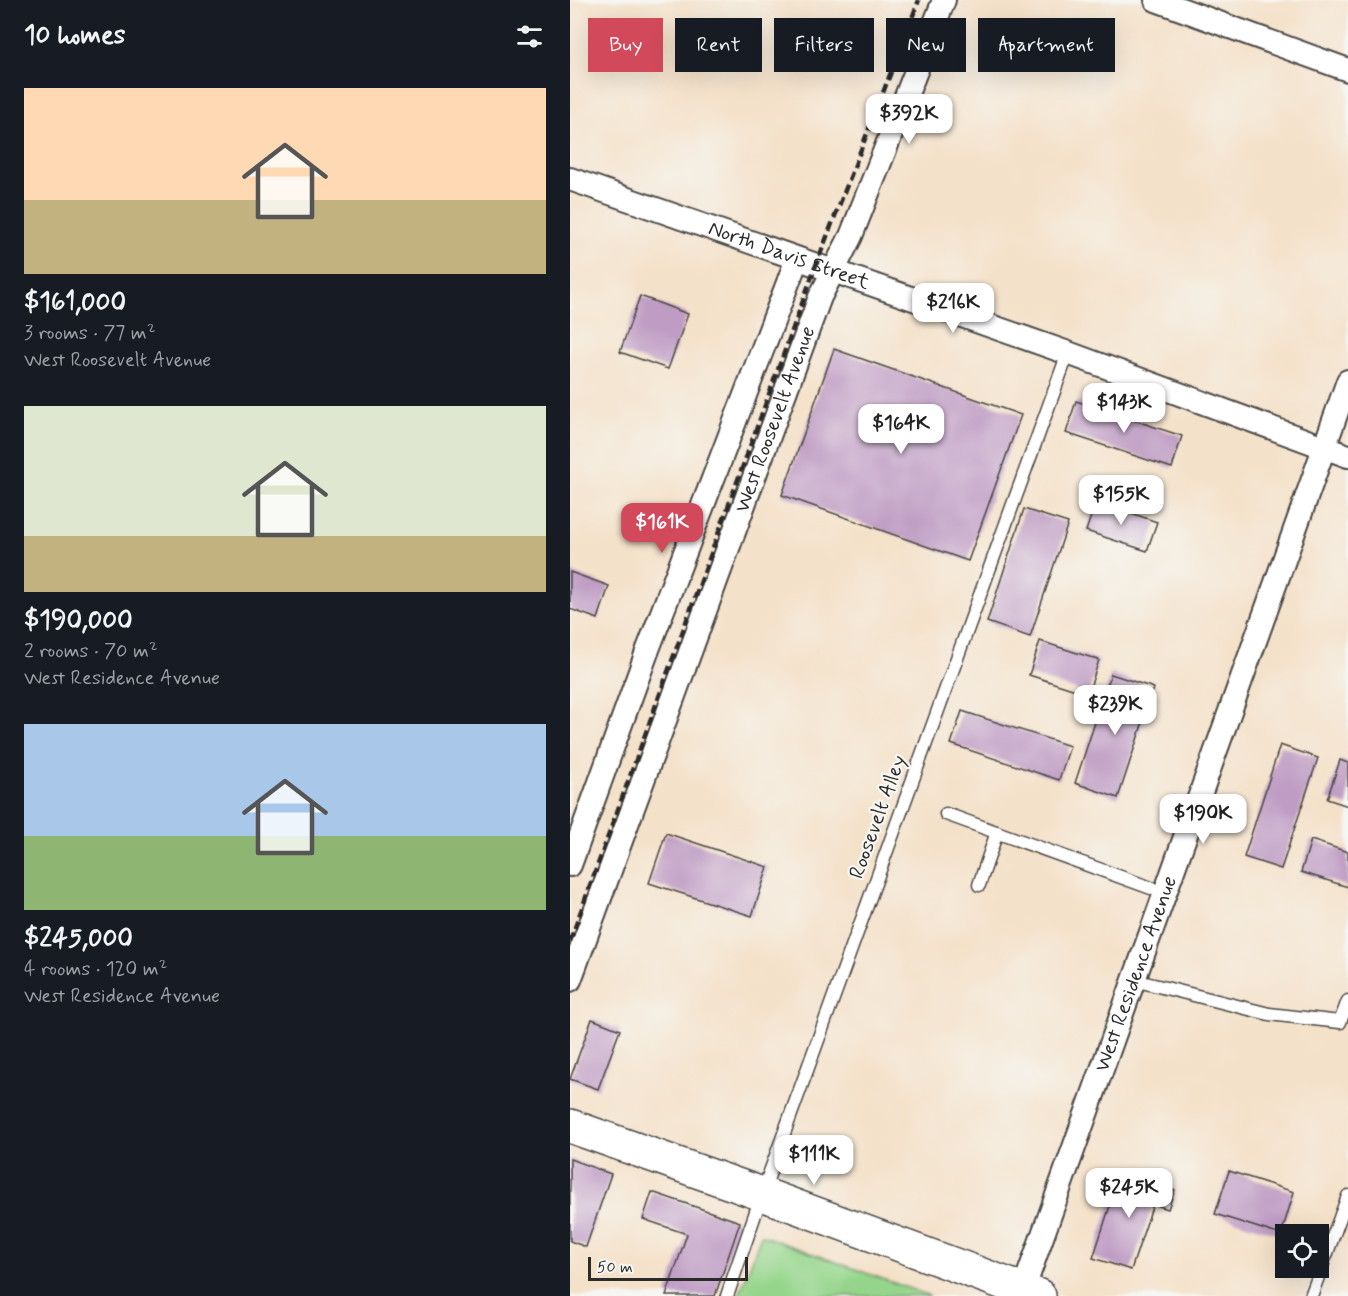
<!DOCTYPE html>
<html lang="en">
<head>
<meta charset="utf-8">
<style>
	body { margin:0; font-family:Mynerve,sans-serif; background:#20242c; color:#f1f3f6; height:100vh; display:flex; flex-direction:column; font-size:22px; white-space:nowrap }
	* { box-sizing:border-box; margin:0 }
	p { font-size:20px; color:#9ea1a6 }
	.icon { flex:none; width:33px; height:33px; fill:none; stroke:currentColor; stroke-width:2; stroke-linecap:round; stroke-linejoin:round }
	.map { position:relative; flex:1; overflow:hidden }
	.panel { display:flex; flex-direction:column; background:#171b24; width:570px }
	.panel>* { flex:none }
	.guide { position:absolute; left:18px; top:18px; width:570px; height:54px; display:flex; gap:12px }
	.buttons { position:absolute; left:705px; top:1224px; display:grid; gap:12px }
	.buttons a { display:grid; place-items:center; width:54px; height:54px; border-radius:0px; background:#171b24; box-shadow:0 6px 24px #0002; font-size:30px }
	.scale { position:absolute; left:18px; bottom:15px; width:160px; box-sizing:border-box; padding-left:6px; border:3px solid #2b2b2b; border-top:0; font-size:16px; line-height:21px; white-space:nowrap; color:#2b2b2b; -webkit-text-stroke:4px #f6f6f2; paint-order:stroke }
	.price { position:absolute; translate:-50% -51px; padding:0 14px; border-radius:12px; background:#fff; color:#222; font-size:20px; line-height:39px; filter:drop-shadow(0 2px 3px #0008) }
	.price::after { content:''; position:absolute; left:50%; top:36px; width:18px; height:14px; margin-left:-9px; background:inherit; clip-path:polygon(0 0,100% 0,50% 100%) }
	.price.on { background:#d1495b; color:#fff }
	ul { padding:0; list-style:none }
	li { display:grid; align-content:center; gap:12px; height:318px; padding:0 24px }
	li span { display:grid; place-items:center; height:186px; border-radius:0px; color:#555 }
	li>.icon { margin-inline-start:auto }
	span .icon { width:108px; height:108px; fill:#fffc; stroke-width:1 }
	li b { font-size:26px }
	h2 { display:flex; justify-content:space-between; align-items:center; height:72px; padding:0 24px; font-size:26px }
	.tag { padding:0 21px; border-radius:0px; background:#171b24; box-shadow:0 6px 24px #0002; font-size:21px; line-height:54px }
	.tag.on { background:#d1495b; color:#fff }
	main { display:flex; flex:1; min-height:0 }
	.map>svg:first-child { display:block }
</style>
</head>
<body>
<main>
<section class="panel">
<h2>10 homes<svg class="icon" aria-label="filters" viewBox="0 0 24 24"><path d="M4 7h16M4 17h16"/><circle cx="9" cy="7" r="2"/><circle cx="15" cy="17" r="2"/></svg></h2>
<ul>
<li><span style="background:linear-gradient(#ffd9b3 60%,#c2b280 0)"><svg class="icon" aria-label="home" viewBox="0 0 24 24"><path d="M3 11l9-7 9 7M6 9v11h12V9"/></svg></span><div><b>$161,000</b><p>3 rooms · 77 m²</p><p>West Roosevelt Avenue</p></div></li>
<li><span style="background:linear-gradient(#dfe7d0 70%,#c2b280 0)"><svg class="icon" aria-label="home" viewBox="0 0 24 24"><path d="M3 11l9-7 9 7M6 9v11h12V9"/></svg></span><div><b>$190,000</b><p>2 rooms · 70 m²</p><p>West Residence Avenue</p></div></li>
<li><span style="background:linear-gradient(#a9c7e8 60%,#8fb573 0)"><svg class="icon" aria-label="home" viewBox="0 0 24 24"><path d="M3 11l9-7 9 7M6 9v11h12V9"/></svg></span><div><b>$245,000</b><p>4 rooms · 120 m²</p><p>West Residence Avenue</p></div></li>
</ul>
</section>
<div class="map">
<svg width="778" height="1296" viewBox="0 0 778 1296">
	<rect width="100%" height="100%" fill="#f6f6f2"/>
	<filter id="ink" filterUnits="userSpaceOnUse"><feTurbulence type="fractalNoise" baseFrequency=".0167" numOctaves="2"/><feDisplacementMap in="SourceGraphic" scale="12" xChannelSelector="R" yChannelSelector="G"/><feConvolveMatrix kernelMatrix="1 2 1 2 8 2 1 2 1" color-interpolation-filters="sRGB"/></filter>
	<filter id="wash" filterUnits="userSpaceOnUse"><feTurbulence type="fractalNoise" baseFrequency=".008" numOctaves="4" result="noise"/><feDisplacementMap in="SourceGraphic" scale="24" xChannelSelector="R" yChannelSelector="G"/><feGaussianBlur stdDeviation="1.35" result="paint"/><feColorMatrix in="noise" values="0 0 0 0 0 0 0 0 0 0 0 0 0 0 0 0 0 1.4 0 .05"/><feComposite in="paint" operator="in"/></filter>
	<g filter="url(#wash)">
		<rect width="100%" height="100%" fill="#f4e1c9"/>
		<!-- green -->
		<path fill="#95d58b" stroke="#60805b" stroke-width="1.5" d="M191 1235 360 1296H169Z"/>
		<g id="blocks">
			<!-- building -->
			<g fill="#bf9cc4">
				<path d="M70 296 118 314 98 369 50 352Z"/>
				<path d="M264 349 451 415 398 561 212 495Z"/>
				<path d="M506 401 612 436 602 468 496 433Z"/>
				<path d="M526 501 587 522 577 551 516 531Z"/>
				<path d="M454 509 498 523 460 637 417 622Z"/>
				<path d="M0 572 39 586 28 619 0 609Z"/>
				<path d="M470 641 529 660 518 694 459 675Z"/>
				<path d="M541 674 584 688 548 798 505 783Z"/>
				<path d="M392 711 500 746 489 780 381 744Z"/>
				<path d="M710 745 748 758 711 869 674 857Z"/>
				<path d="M770 760 778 763V806L757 799Z"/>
				<path d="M96 833 198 867 182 916 79 883Z"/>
				<path d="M741 840 778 852V887L731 872Z"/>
				<path d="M22 1019 50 1030 28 1089 0 1079Z"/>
				<path d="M0 1159 41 1174 16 1247 0 1241Z"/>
				<path d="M659 1171 724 1192 711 1235 645 1214Z"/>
				<path d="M551 1172 605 1190 598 1209 583 1204 561 1270 523 1258Z"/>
				<path d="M82 1192 170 1222 145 1296H96L117 1234 73 1219Z"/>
			</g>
		</g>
	</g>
	<g filter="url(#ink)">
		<use href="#blocks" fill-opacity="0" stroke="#494643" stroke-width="1.5"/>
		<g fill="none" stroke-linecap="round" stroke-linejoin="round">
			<!-- service casing -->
			<g stroke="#494643" stroke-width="15">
				<g id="service">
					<path d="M376 814 595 893"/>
					<path d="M409 885 427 832"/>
					<path d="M564 980 699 1014 770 1022 778 1001"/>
					<path d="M157 1296 192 1194 498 353"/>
					<path d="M741 1296 778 1196"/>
				</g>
			</g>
			<!-- minor casing -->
			<g stroke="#494643" stroke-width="26">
				<g id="minor">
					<path d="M586 0 778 70"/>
					<path id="s1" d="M0 179 498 353 778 456"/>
					<path d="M0 865 77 652 227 259"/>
					<path id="s2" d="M0 980 250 297 281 236 374 0"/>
					<path id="s3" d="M451 1296 778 381"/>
				</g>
			</g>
			<!-- secondary casing -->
			<g stroke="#494643" stroke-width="36">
				<path id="secondary" d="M0 1126 192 1194 469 1296"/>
			</g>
			<!-- service -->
			<use href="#service" stroke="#fff" stroke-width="12"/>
			<!-- minor -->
			<use href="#minor" stroke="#fff" stroke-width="22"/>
			<!-- secondary -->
			<use href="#secondary" stroke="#fff" stroke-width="33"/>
			<!-- rail -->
			<path stroke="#2b2b2b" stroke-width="4.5" stroke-dasharray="9 4.5" stroke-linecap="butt" d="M0 941 246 265 349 0"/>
		</g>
	</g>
	<g text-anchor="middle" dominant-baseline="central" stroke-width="4.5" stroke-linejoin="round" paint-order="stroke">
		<!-- street labels -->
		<g font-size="21" fill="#2b2b2b" stroke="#f6f6f2">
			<text stroke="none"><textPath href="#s1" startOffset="232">North Davis Street</textPath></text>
			<text stroke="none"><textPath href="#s2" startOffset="597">West Roosevelt Avenue</textPath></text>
			<text transform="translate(308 817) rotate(-70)">Roosevelt Alley</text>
			<text stroke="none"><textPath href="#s3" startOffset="342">West Residence Avenue</textPath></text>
		</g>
	</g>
</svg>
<div class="buttons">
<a><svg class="icon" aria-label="locate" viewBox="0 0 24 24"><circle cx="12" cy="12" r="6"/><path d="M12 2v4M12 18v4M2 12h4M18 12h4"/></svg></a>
</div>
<div class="scale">50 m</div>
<b class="price" style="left:339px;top:145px">$392K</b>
<b class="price" style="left:383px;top:334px">$216K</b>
<b class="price" style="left:554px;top:434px">$143K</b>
<b class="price" style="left:331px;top:455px">$164K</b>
<b class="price" style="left:551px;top:526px">$155K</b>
<b class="price on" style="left:92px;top:554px">$161K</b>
<b class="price" style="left:545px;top:736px">$239K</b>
<b class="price" style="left:633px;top:845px">$190K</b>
<b class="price" style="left:244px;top:1186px">$111K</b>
<b class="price" style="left:559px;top:1219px">$245K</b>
<div class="guide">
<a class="tag on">Buy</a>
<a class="tag">Rent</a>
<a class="tag">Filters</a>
<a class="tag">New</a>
<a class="tag">Apartment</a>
</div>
</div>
</main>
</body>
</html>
